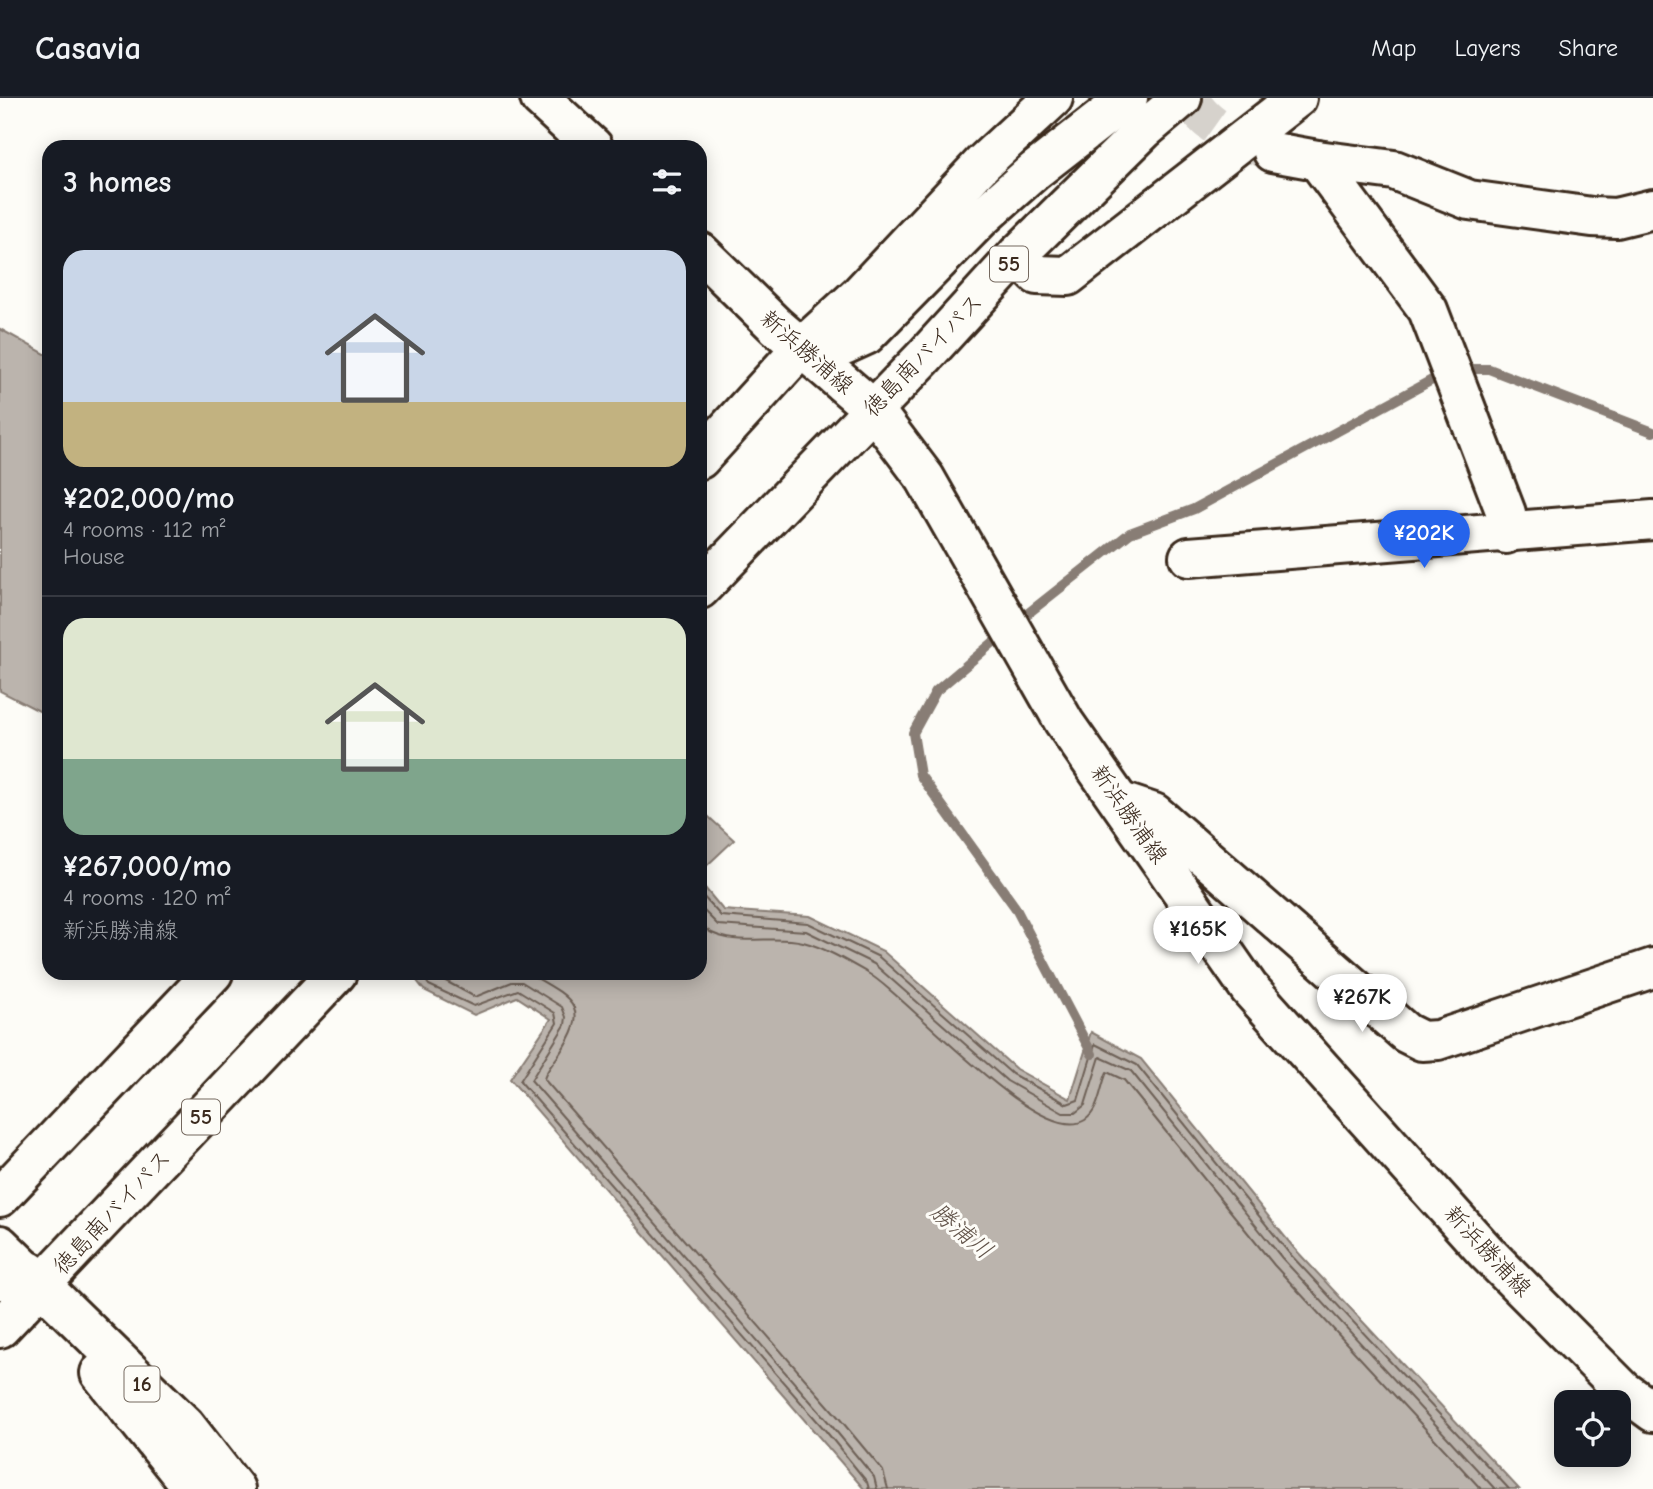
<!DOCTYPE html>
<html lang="en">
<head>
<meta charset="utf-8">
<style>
	body { margin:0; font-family:"Comic Neue","Klee One",sans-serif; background:#242831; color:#f1f3f6; height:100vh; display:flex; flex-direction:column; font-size:26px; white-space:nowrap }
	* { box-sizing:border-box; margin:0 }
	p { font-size:23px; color:#9ea1a6 }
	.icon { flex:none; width:38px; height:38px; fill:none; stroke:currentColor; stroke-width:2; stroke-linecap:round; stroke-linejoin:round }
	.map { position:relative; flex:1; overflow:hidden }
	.panel { position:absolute; left:42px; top:42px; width:665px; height:840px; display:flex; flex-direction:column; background:#171b24; border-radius:21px; box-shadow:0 4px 18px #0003 }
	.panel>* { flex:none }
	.controls { position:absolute; left:1554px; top:1292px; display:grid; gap:14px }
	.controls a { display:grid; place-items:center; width:77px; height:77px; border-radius:14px; background:#171b24; box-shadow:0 4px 18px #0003; font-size:35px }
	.price { position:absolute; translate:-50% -60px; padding:0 16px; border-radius:24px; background:#fff; color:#222; font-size:23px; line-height:46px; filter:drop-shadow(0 2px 4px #0008) }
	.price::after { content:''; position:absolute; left:50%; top:42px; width:21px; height:16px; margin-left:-10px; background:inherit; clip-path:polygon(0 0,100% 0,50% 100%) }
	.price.active { background:#2563eb; color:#fff }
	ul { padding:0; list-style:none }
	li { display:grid; align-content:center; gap:14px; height:371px; padding:0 21px }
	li+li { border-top:2px solid #363941 }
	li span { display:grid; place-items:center; height:217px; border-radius:21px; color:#555 }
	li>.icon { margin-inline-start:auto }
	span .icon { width:126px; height:126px; fill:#fffc; stroke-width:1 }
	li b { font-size:30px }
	h2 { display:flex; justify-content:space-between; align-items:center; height:84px; padding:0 21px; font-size:30px }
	header { display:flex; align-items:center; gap:42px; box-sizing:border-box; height:98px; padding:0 35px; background:#171b24; border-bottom:2px solid #363941 }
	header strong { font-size:33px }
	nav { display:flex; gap:38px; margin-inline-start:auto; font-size:24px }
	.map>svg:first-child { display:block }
</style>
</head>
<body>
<header>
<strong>Casavia</strong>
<nav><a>Map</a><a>Layers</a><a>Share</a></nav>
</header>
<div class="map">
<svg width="1653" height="1391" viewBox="0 0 1653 1391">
	<rect width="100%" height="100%" fill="#fdfcf7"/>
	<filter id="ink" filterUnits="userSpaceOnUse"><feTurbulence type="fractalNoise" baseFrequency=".0143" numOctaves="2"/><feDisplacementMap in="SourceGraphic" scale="14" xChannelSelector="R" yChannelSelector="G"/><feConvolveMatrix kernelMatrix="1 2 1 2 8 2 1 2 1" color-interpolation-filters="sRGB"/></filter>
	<g filter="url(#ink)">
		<!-- water -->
		<g fill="#bbb4ad" stroke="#887d74" stroke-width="2">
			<path d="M0 231 49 258V618L0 593Z"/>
			<path d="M700 711 734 742 700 774Z"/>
			<path d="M700 784 723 812 810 818 883 853 1016 971 1070 1001 1091 934 1141 961 1294 1150 1519 1391H864L510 981 551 921 517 899 474 917 424 892 411 875H700Z"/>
		</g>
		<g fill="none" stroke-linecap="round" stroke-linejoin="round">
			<!-- shore -->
			<g stroke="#6e6157" stroke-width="2">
				<path d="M700 795 721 818 808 825 879 859 1012 976 1067 1006 1078 1002 1095 946 1137 967 1289 1155 1509 1391"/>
				<path d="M700 809 718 827 806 833 874 866 1007 983 1063 1015H1075L1085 1007 1100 959 1131 973 1282 1160 1495 1391"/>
				<path d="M700 826C723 852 772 836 803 844 823 849 847 863 866 874 906 896 1039 1051 1085 1022 1100 1012 1100 989 1107 974L1124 982 1274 1167 1481 1391"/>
				<path d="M420 875 429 887 474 908 518 892 555 915 557 925 520 983 825 1332 867 1384 869 1391"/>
				<path d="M431 875 475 899 512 884H522L562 909 566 919 565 927 531 982 831 1327 874 1379 877 1391"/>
				<path d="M528 875C574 901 592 908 558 958 553 965 546 973 544 981L839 1320 883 1373 888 1391"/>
			</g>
			<!-- stream -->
			<g stroke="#887d74" stroke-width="10">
				<path d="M1461 271H1489L1653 334"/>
				<path d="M1017 524 1130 435 1194 411 1443 276"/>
				<path d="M1003 536 936 593 913 635 920 677 1015 809 1092 956"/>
			</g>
			<!-- minor-tunnel -->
			<path stroke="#d6d2cc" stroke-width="38" stroke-dasharray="38 19" stroke-linecap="butt" d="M1189 0C1209 33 1235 39 1269 53"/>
			<!-- minor casing -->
			<g stroke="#3b2a1e" stroke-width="44">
				<g id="minor">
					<path d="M1273 54 1317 62"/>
					<path d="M1017 157 1037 177 1068 178 1297 0"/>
					<path d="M1506 436V415L1428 212 1317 62 1394 72 1469 102 1592 119 1616 120 1653 111"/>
					<path d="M1189 459 1653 422"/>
					<path d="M1121 704 1154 715 1406 935 1422 943 1438 942 1653 870"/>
				</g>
			</g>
			<!-- major casing -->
			<g stroke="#3b2a1e" stroke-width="44">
				<g id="major">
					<path d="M540 0 593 49"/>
					<path d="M700 154 776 228 873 311 925 380 1064 624 1249 890 1486 1154 1623 1292 1653 1314"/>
					<path d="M0 1147 185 1327 235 1391"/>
					<path d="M100 1275 193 1391"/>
				</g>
			</g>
			<!-- highway casing -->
			<g stroke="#3b2a1e" stroke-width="44">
				<g id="highway">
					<path d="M802 249 844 247 866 237 980 121 1033 74 1128 0"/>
					<path d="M700 361 802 249 859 197 983 65 1053 0"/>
					<path d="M700 491 923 260 1017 157 1144 32 1182 0"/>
					<path d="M0 1099 213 875"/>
					<path d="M0 1182 15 1172 29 1173"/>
					<path d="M0 1230 337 875"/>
				</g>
			</g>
			<!-- minor -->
			<use href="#minor" stroke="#fdfcf7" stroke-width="38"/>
			<!-- major -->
			<use href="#major" stroke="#fdfcf7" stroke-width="38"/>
			<!-- highway -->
			<use href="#highway" stroke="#fdfcf7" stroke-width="38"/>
		</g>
	</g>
	<g text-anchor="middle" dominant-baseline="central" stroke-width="6" stroke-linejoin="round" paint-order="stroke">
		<!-- shield labels -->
		<g fill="#fdfcf7" stroke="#75695f" stroke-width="2">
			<rect x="990" y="148.5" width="38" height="35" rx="5"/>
			<rect x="182" y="1001.5" width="38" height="35" rx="5"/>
			<rect x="124.5" y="1268.5" width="35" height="35" rx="5"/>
		</g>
		<g font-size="21" font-weight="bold" fill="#3b2a1e">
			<text x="1009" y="166">55</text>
			<text x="201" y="1019">55</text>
			<text x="142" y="1286">16</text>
		</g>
		<!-- street labels -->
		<g font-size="23" fill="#3b2a1e" stroke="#fdfcf7">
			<text transform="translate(807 254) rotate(41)">新浜勝浦線</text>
			<text transform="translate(923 257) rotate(-46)">徳島南バイパス</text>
			<text transform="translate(1129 716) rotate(55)">新浜勝浦線</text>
			<text transform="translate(112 1114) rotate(-47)">徳島南バイパス</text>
			<text transform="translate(1488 1153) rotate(47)">新浜勝浦線</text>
		</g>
		<!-- water labels -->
		<g font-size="24" font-style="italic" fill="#615349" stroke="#fdfcf7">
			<text transform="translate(962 1133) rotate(40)">勝浦川</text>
		</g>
	</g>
</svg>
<div class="controls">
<a><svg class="icon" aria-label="locate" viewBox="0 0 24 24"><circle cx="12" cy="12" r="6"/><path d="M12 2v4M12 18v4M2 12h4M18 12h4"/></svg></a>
</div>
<b class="price active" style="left:1424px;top:472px">¥202K</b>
<b class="price" style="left:1198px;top:868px">¥165K</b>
<b class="price" style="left:1362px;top:936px">¥267K</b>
<section class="panel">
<h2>3 homes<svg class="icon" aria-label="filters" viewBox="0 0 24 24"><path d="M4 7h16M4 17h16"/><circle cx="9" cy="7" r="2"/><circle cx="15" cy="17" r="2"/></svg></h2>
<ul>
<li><span style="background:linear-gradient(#c9d6e8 70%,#c2b280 0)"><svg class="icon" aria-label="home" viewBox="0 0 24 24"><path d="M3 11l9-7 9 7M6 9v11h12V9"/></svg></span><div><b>¥202,000/mo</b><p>4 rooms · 112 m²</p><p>House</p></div></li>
<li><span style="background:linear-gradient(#dfe7d0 65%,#7fa58c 0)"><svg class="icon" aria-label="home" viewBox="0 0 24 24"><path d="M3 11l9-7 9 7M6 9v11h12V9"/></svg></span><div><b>¥267,000/mo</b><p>4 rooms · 120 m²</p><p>新浜勝浦線</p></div></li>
</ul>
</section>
</div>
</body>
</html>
